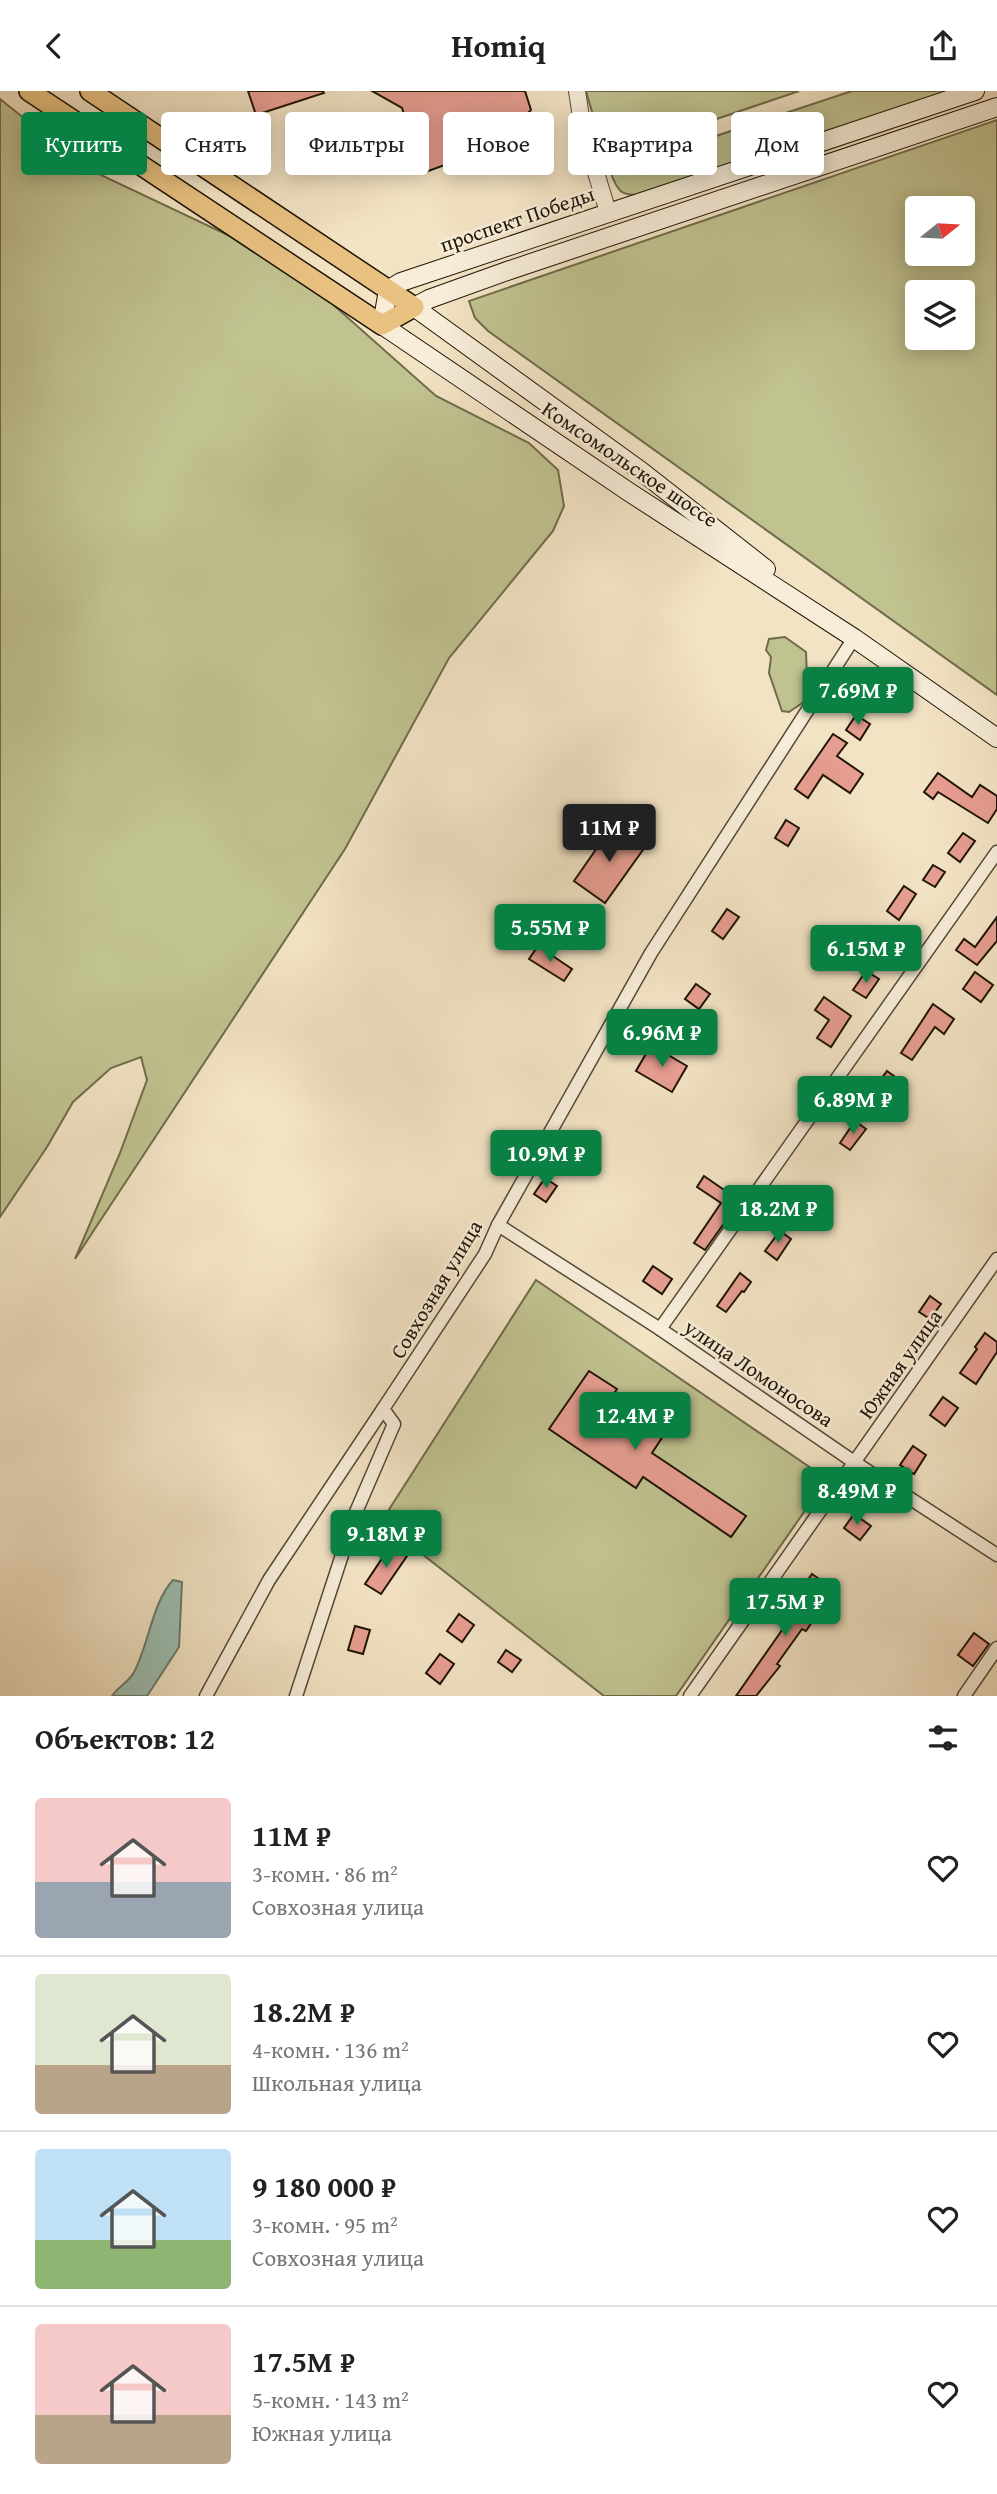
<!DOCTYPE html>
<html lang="ru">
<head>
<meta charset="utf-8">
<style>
	body { margin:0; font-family:"Gentium Book Plus",serif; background:#f6f6f6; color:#222; height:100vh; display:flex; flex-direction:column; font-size:26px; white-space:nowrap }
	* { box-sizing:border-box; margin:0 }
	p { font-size:23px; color:#767676 }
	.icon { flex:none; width:38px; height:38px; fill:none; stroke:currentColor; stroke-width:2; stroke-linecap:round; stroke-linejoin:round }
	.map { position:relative; height:1605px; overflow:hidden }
	.details { display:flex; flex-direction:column; background:#fff; flex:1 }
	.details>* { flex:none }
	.hud { position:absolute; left:21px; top:21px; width:956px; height:63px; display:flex; gap:14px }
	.needle { width:46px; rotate:72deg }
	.buttons { position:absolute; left:905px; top:105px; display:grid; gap:14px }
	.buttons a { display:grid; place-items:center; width:70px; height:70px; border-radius:7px; background:#fff; box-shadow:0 4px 18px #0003; font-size:35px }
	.price { position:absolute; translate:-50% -60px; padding:0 16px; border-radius:7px; background:#0b8043; color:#fff; font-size:23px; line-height:46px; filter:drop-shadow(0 2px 4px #0008) }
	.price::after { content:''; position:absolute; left:50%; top:42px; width:21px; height:16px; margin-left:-10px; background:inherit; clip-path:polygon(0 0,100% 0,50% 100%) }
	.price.on { background:#222; color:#fff }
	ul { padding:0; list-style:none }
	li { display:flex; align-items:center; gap:21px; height:175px; padding:0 35px }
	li+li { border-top:2px solid #e0e0e0 }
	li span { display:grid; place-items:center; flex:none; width:196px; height:140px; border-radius:7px; color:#555 }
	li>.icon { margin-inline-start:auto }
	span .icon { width:84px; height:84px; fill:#fffc; stroke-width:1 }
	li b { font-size:30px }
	h2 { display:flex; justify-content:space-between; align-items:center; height:84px; padding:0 35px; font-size:30px }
	.chip { padding:0 24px; border-radius:7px; background:#fff; box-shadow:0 4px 18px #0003; font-size:24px; line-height:63px }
	.chip.on { background:#0b8043; color:#fff }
	header { display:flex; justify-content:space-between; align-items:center; height:91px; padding:0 35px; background:#fff; font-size:32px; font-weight:700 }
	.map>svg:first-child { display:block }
</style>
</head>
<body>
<header><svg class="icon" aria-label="back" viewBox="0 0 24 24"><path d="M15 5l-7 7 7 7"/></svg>Homiq<svg class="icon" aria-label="share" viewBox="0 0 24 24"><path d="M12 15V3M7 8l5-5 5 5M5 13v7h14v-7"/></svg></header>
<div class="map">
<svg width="997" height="1605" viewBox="0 0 997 1605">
	<rect width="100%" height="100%" fill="#f2e3c4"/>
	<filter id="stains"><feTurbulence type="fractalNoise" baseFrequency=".00286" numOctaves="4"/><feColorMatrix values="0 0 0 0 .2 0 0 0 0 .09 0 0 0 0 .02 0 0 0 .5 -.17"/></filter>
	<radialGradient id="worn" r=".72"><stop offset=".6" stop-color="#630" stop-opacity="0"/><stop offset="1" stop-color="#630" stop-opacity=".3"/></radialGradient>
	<!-- green -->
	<g fill="#c0c290" stroke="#6f6b4b" stroke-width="2" fill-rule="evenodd">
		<path d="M586 0H799L605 66Z"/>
		<path d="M852 0H958L644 104C621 105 618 102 610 80Z"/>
		<path d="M0 8 86 77 285 171 436 305 529 352 558 379 564 415 553 440 449 567 345 758 75 1168 120 1062 147 989 141 966 111 977 73 1011 47 1056 0 1126Z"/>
		<path d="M997 29V604L488 240 475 227 469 210ZM917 117H962V163H917ZM917 201H962V247H917Z"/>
		<path d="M785 546 806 561 807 586 812 592 813 601 808 608 789 621 782 620 769 582 771 566 766 559 769 548Z"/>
		<path d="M536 1189 827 1388 676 1605H604L381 1431Z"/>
	</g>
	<!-- water -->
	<path fill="#9cbeb1" stroke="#6a7a6d" stroke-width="2" d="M173 1489 182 1491 179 1556 147 1605H112C118 1596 130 1590 134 1581 149 1553 152 1512 173 1489Z"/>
	<!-- building -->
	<g fill="#e79e92" stroke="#1e1406" stroke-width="2">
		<path d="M248 0H323L324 2 256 24Z"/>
		<path d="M372 0H525L531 19 494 56 423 82 402 17Z"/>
		<path d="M856 624 870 633 860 649 846 639Z"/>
		<path d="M833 643 847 652 837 665 863 683 850 702 823 684 808 707 795 698Z"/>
		<path d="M938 682 972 706 980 694 997 705V718L988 732 938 701 933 708 924 701Z"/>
		<path d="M786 729 799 737 788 755 775 747Z"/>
		<path d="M613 734 645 756 605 812 574 790Z"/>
		<path d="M963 742 975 750 960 771 948 762Z"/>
		<path d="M933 774 945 781 935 796 923 789Z"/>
		<path d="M904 795 916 803 899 829 887 820Z"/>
		<path d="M727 818 739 826 723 848 712 840Z"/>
		<path d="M997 826V850L977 874 956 859 964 848 975 856Z"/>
		<path d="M538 855 572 878 564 890 529 868Z"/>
		<path d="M866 880 879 888 866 907 853 899Z"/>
		<path d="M975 881 993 894 981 911 963 898Z"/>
		<path d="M696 893 710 903 699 918 685 908Z"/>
		<path d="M824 906 851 925 831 956 817 947 829 929 815 919Z"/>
		<path d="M933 913 954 928 944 943 935 936 912 969 901 962Z"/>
		<path d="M651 954 687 975 672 1001 636 980Z"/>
		<path d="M887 980 898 988 876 1019 865 1011Z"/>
		<path d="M855 1030 866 1038 850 1059 840 1052Z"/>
		<path d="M704 1085 740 1110 705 1159 694 1152 721 1112 697 1096Z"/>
		<path d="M545 1087 557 1095 546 1111 534 1103Z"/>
		<path d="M780 1140 791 1148 777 1169 765 1160Z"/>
		<path d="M653 1175 672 1188 662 1203 643 1190Z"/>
		<path d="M740 1182 751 1191 744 1201 742 1200 726 1221 717 1215Z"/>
		<path d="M930 1205 941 1213 930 1228 919 1221Z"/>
		<path d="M985 1242 997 1251V1261L976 1293 960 1282 977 1258 975 1256Z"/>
		<path d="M589 1280 617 1298 599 1325 632 1347 650 1319 671 1333 652 1362 746 1425 731 1446 643 1386 636 1397 549 1338Z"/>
		<path d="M943 1306 958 1317 945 1335 930 1324Z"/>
		<path d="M913 1355 926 1364 914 1383 900 1374Z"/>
		<path d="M854 1423 871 1435 860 1449 844 1437Z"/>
		<path d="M391 1454 407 1465 381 1503 365 1493Z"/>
		<path d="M812 1483 828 1494 807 1523 814 1528 806 1540 802 1538 777 1573 780 1575 756 1605H736L789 1529 805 1502 801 1499Z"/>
		<path d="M459 1523 474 1534 462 1551 447 1540Z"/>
		<path d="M355 1535 370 1539 363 1563 348 1559Z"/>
		<path d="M974 1542 989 1553 973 1575 958 1564Z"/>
		<path d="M506 1559 521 1569 512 1581 498 1571Z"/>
		<path d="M440 1563 454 1573 440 1593 426 1582Z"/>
	</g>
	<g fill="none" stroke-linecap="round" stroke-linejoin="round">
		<!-- minor casing -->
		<g stroke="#534836" stroke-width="15">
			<g id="minor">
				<path d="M498 1134 660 1238 854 1371 997 1464"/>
				<path d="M660 1238 997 761"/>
				<path d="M206 1605 269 1489 383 1318"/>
				<path d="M296 1605 356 1421 394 1333 383 1318 485 1163 498 1134 651 862 854 547"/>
				<path d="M690 1605 997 1168"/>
				<path d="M964 1605 997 1557"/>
			</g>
		</g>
		<!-- tertiary casing -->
		<g stroke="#534836" stroke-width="18">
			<path id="tertiary" d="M577 0 583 39 608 121"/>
		</g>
		<!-- secondary casing -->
		<g stroke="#1e1406" stroke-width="20">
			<g id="secondary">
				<path d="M975 0 401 191 388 199 382 234 629 401 854 547 997 647"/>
				<path d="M766 478 641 380 414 216 429 208 510 179 997 16"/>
			</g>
		</g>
		<!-- primary casing -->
		<g stroke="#1e1406" stroke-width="22">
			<path id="primary" d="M29 0 382 234 414 216 90 0"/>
		</g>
		<!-- minor -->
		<use href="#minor" stroke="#f7edd9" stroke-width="12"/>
		<!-- tertiary -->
		<use href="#tertiary" stroke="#f7edd9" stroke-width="16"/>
		<!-- secondary -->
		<use href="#secondary" stroke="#f7edd9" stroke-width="18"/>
		<!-- primary -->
		<use href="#primary" stroke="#e9c282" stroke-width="19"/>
	</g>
	<g text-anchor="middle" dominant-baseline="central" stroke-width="5" stroke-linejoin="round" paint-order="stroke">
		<!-- street labels -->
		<g font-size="21" fill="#1e1406" stroke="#f7edd9">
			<text transform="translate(517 128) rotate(-19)">проспект Победы</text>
			<text transform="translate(630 373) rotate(34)">Комсомольское шоссе</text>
			<text transform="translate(436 1198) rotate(-59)">Совхозная улица</text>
			<text transform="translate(900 1273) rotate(-55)">Южная улица</text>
			<text transform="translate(759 1282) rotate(34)">улица Ломоносова</text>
		</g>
	</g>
	<rect width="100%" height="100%" filter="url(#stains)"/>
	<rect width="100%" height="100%" fill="url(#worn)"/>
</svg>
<div class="buttons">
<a><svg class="needle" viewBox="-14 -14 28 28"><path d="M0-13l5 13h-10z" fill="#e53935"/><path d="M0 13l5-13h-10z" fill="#767676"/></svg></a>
<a><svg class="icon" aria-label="layers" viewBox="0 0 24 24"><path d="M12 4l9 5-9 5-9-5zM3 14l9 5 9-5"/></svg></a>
</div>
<b class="price" style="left:858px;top:636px">7.69M ₽</b>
<b class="price on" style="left:609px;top:773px">11M ₽</b>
<b class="price" style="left:550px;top:873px">5.55M ₽</b>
<b class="price" style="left:866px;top:894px">6.15M ₽</b>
<b class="price" style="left:662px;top:978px">6.96M ₽</b>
<b class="price" style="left:853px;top:1045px">6.89M ₽</b>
<b class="price" style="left:546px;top:1099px">10.9M ₽</b>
<b class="price" style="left:778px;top:1154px">18.2M ₽</b>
<b class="price" style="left:635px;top:1361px">12.4M ₽</b>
<b class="price" style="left:857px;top:1436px">8.49M ₽</b>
<b class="price" style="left:386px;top:1479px">9.18M ₽</b>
<b class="price" style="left:785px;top:1547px">17.5M ₽</b>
<div class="hud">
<a class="chip on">Купить</a>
<a class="chip">Снять</a>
<a class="chip">Фильтры</a>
<a class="chip">Новое</a>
<a class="chip">Квартира</a>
<a class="chip">Дом</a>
</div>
</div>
<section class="details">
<h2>Объектов: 12<svg class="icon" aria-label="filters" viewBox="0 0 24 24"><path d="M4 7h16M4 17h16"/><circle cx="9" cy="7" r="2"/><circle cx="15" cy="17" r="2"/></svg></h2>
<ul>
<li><span style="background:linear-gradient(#f6c9c9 60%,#9aa5b1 0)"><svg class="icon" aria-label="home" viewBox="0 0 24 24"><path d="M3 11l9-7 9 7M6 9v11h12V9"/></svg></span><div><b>11M ₽</b><p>3-комн. · 86 m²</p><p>Совхозная улица</p></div><svg class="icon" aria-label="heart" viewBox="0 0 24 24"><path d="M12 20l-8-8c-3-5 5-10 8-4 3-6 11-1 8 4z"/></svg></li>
<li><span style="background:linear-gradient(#dfe7d0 65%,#b9a48a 0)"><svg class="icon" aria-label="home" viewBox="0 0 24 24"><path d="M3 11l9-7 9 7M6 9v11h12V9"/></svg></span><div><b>18.2M ₽</b><p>4-комн. · 136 m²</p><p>Школьная улица</p></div><svg class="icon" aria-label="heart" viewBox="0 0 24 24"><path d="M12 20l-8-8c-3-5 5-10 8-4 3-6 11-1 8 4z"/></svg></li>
<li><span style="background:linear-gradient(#bfe0f5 65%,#8fb573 0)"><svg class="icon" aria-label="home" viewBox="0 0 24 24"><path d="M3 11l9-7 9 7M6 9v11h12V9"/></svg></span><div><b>9 180 000 ₽</b><p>3-комн. · 95 m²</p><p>Совхозная улица</p></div><svg class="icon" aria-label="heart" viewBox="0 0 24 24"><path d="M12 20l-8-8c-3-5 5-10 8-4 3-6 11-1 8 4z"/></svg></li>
<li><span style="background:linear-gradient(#f6c9c9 65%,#b9a48a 0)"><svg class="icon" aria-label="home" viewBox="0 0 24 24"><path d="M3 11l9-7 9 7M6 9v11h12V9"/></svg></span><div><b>17.5M ₽</b><p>5-комн. · 143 m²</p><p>Южная улица</p></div><svg class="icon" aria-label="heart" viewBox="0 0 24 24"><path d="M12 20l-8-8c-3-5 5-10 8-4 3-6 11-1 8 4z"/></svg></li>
</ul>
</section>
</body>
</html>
